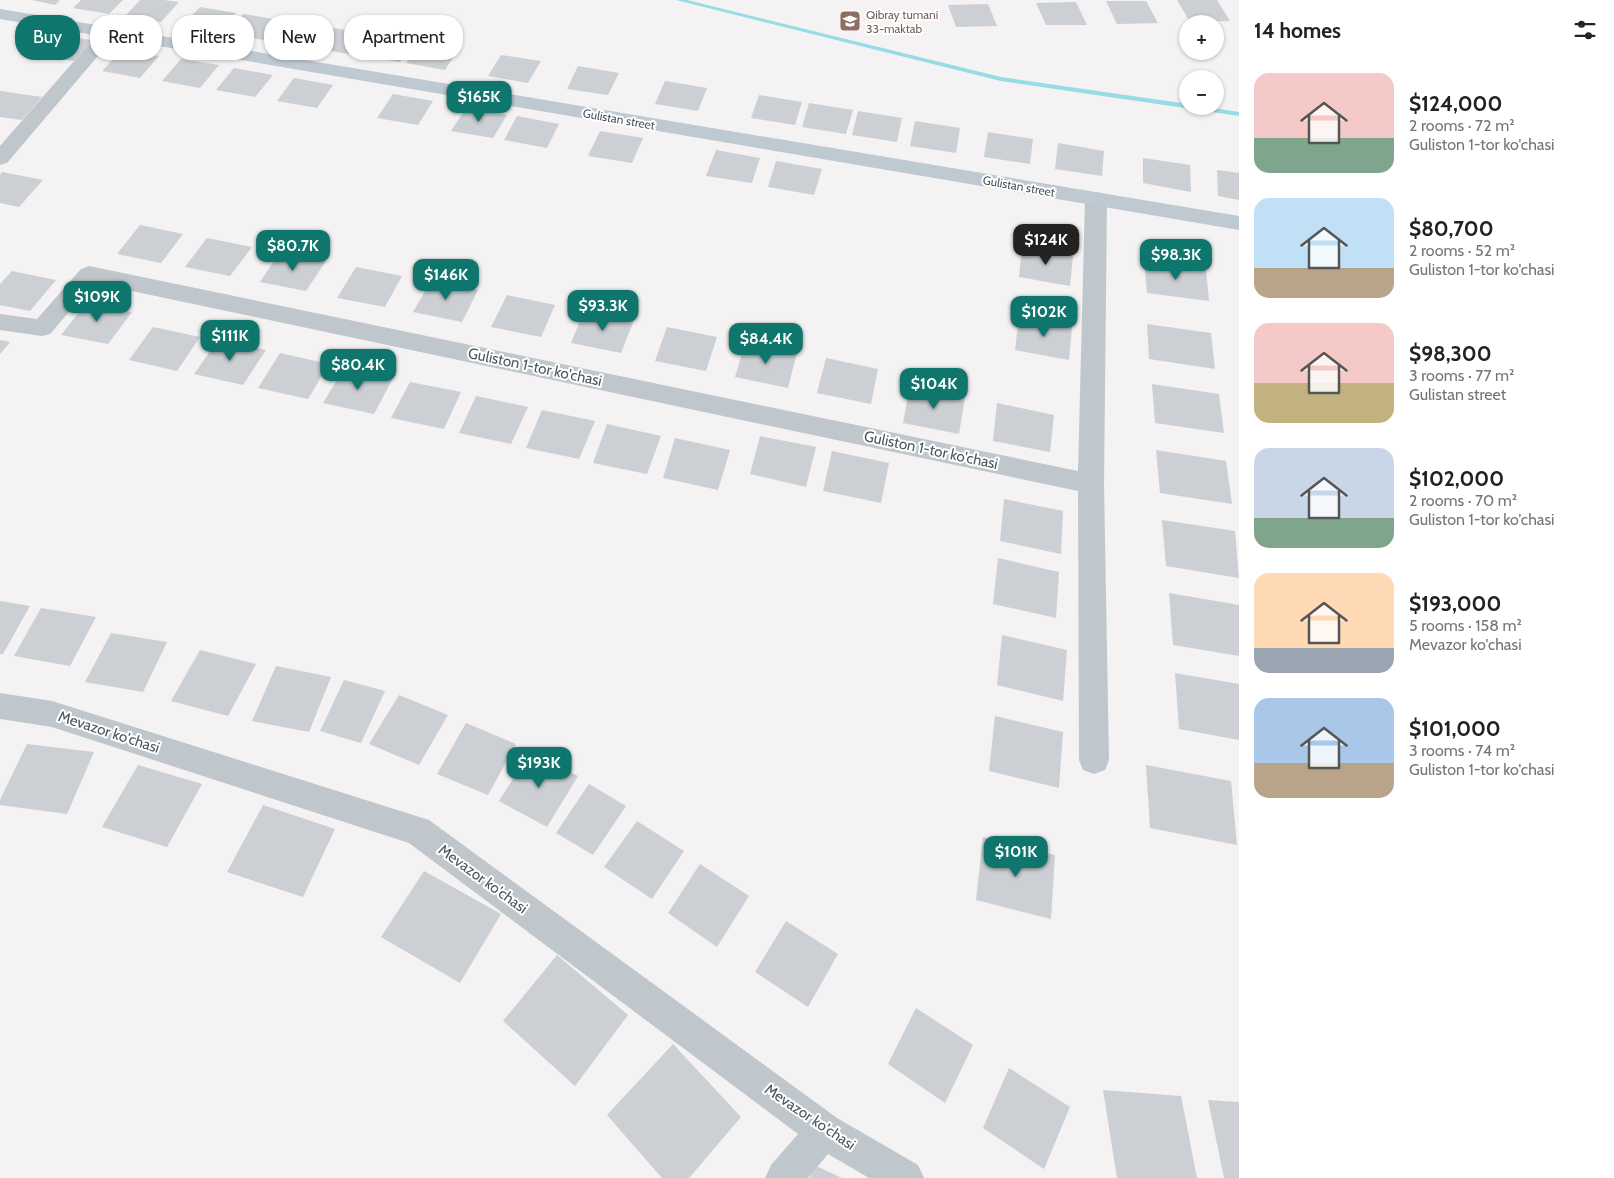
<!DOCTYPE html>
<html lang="en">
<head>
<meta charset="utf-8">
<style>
	body { margin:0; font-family:Cabin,sans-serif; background:#f2f2f2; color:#222; height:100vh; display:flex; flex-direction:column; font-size:19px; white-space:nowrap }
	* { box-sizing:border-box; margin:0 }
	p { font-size:16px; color:#767676 }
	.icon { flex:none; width:28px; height:28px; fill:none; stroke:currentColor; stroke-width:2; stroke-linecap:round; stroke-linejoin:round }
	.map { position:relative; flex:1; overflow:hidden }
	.drawer { display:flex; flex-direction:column; background:#fff; width:375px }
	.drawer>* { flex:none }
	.guide { position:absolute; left:15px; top:15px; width:475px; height:45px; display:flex; gap:10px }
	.controls { position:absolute; left:1179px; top:15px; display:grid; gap:10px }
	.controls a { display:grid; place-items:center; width:45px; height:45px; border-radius:50%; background:#fff; box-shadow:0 1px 4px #0004; font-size:25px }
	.price { position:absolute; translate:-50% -42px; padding:0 11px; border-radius:10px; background:#0f766e; color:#fff; font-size:16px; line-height:32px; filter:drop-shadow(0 1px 2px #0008) }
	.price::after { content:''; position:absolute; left:50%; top:30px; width:15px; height:11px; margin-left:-8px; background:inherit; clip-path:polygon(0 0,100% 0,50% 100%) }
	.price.current { background:#222; color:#fff }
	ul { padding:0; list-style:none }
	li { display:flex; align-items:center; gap:15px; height:125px; padding:0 15px }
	li span { display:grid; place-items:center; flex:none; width:140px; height:100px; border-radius:15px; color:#555 }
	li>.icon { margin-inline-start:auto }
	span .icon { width:60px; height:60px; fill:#fffc; stroke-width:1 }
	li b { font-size:21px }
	h2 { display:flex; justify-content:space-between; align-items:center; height:60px; padding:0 15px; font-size:21px }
	.pill { padding:0 18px; border-radius:20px; background:#fff; box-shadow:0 1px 4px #0004; font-size:18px; line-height:45px }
	.pill.current { background:#0f766e; color:#fff }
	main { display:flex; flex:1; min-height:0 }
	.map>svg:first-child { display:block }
</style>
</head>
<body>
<main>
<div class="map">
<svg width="1239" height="1178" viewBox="0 0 1239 1178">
	<rect width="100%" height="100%" fill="#f4f2f2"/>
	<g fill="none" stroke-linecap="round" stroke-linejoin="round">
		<!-- stream -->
		<path fill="#97dce4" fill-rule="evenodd" d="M676 0H687L1001 77 1188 104V106H1201L1239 112V116L1001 81Z"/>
	</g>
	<!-- building -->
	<g fill="#cccfd3">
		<path d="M32 0H60L55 5Z"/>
		<path d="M81 0H123L109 14 73 8Z"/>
		<path d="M140 0H164L179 2 161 22 125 16Z"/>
		<path d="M1177 0H1217L1230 21 1190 22Z"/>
		<path d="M1106 1H1146L1158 23 1117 24Z"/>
		<path d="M1076 2 1087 25H1046L1036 3Z"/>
		<path d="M988 4 997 26 956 27 948 5Z"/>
		<path d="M200 7 236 13 219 33 182 26Z"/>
		<path d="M243 14 280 20 264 40 226 34Z"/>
		<path d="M292 21 329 27 313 48 275 42Z"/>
		<path d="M333 28 371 34 356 55 317 49Z"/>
		<path d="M52 35 92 40 74 61 33 56Z"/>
		<path d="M376 35 414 41 400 62 361 56Z"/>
		<path d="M420 42 459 48 445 70 406 63Z"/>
		<path d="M122 50 159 56 140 78 102 71Z"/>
		<path d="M501 55 541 61 528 83 488 76Z"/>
		<path d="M181 59 219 65 200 88 162 81Z"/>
		<path d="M578 66 619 73 608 95 567 89Z"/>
		<path d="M234 68 273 75 255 97 216 90Z"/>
		<path d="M294 78 333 85 317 108 277 101Z"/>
		<path d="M665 81 707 88 698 111 655 104Z"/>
		<path d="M0 91 42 97 22 120 0 117Z"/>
		<path d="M393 94 433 101 418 125 377 118Z"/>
		<path d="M759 95 802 102 795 125 751 118Z"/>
		<path d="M809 103 853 110 846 134 802 127Z"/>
		<path d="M466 108 507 115 493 138 451 131Z"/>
		<path d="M858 111 902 118 897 142 852 135Z"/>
		<path d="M517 116 559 124 547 148 504 140Z"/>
		<path d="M915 121 960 128 956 153 910 146Z"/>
		<path d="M600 131 643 138 632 163 588 156Z"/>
		<path d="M988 132 1033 139 1030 164 984 157Z"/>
		<path d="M1058 143 1104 151 1102 176 1055 169Z"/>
		<path d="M716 150 760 158 752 183 706 176Z"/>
		<path d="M1143 158 1190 165 1191 192 1143 183Z"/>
		<path d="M776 161 822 169 814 195 768 187Z"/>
		<path d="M1217 170 1239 173V200L1218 196Z"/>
		<path d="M2 172 43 180 19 207 0 203V175Z"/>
		<path d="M140 225 183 234 161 263 117 254Z"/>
		<path d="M207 238 252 247 230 276 185 267Z"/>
		<path d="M1022 247 1073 256 1070 286 1019 277Z"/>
		<path d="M280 252 326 261 306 291 260 282Z"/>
		<path d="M1144 260 1206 269 1209 301 1147 293Z"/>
		<path d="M356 267 402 276 385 307 337 298Z"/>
		<path d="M12 271 56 280 30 311 0 305V284Z"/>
		<path d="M431 281 478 290 462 322 413 312Z"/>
		<path d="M507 295 555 305 541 337 491 327Z"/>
		<path d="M87 302 132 312 108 344 61 335Z"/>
		<path d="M584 311 634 320 621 353 571 343Z"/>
		<path d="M1019 317 1072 326 1069 360 1015 350Z"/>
		<path d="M1147 324 1211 333 1215 369 1149 359Z"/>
		<path d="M153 327 200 337 177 371 129 360Z"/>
		<path d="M667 327 717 337 706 371 655 361Z"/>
		<path d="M0 340 10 342 0 354Z"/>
		<path d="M218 340 266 350 243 385 194 374Z"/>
		<path d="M745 343 797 353 788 388 735 377Z"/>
		<path d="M280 353 329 364 308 399 258 388Z"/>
		<path d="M826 358 878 369 871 404 817 393Z"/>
		<path d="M344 368 393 378 374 414 323 403Z"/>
		<path d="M410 382 461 392 444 429 391 418Z"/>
		<path d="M1152 384 1219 394 1224 433 1155 423Z"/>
		<path d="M910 386 965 397 959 434 903 423Z"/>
		<path d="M476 396 528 407 511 444 459 433Z"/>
		<path d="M997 403 1054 415 1050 452 993 441Z"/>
		<path d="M542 410 595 421 579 459 526 448Z"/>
		<path d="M607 424 661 436 647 474 593 463Z"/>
		<path d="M760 436 816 447 806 487 750 474Z"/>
		<path d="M675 438 730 450 718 490 663 478Z"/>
		<path d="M1156 450 1226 461 1232 504 1160 493Z"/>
		<path d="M832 451 889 463 881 503 823 491Z"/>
		<path d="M1004 499 1063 511 1061 554 1000 541Z"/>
		<path d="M1162 520 1235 531 1239 578 1166 566Z"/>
		<path d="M998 558 1059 572 1056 618 993 604Z"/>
		<path d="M1169 593 1239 605V656L1173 645Z"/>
		<path d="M0 601 30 606 3 654H0Z"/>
		<path d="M41 608 96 617 70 666 14 656Z"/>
		<path d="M111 633 167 642 143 692 85 682Z"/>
		<path d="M1002 635 1067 650 1063 701 997 685Z"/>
		<path d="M200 650 256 664 228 716 171 701Z"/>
		<path d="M276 666 331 677 309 732 252 721Z"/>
		<path d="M1175 673 1239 684V740L1179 729Z"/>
		<path d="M344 680 385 691 361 743 320 731Z"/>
		<path d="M399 695 448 715 419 765 369 744Z"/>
		<path d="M995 716 1063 732 1059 788 989 771Z"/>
		<path d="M466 723 516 744 488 795 437 774Z"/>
		<path d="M27 744 94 752 67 814 0 805V800Z"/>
		<path d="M530 752 578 776 547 827 499 801Z"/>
		<path d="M138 765 202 784 167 847 102 827Z"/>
		<path d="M1146 765 1231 781 1237 845 1150 828Z"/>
		<path d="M589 784 626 806 593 855 556 833Z"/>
		<path d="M263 805 335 829 303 897 227 872Z"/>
		<path d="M637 821 684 851 652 899 604 867Z"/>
		<path d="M983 837 1055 855 1051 919 976 900Z"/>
		<path d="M700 864 749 896 717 947 668 913Z"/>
		<path d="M424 871 501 914 460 983 381 937Z"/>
		<path d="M786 921 838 954 808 1007 755 972Z"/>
		<path d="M557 955 628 1015 575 1086 503 1021Z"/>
		<path d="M916 1008 973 1045 945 1103 888 1064Z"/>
		<path d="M673 1044 741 1117 689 1178H662L607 1115Z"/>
		<path d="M1009 1068 1070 1107 1044 1169 983 1128Z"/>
		<path d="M1103 1090 1181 1096 1197 1178H1117Z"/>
		<path d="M1208 1100 1239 1102V1178H1224Z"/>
		<path d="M814 1165 842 1178H810Z"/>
	</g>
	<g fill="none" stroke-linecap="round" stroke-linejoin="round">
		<!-- minor -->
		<g fill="#bfc7cc" fill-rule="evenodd">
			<path d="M108 28 114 29 117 33 114 37 7 163 0 165V146L102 29Z"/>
			<path d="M1096 192 1103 194 1107 199 1104 484 1109 760 1105 770 1094 774 1083 770 1079 760 1078 491 94 283 50 334 42 336 0 330V314L37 319 81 269 89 266 1078 471 1085 199 1089 194Z"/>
			<path d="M0 693 52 701 429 820 837 1118 918 1165 924 1178H869L828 1154 808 1178H765L771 1165 798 1134 409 843 52 727 0 719Z"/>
		</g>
		<!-- secondary -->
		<path fill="#bfc9d1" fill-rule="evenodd" d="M0 9 1239 216V230L0 19Z"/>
	</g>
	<!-- icons -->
	<defs>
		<g id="school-square" transform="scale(1.125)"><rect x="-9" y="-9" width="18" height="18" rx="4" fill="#8d6e63" stroke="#fff"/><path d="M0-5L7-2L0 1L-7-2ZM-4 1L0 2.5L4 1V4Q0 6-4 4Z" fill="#fff"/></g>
	</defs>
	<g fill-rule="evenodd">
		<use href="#school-square" x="850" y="21"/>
	</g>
	<g text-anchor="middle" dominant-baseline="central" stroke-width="4" stroke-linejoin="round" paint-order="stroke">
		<!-- far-education labels -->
		<g font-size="12" fill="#785e54" stroke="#fff" text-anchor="start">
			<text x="866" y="14">Qibray tumani<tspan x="866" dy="14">33-maktab</tspan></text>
		</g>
		<!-- far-street labels -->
		<g font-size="12" fill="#4b565d" stroke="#fff">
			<text transform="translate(619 119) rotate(10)">Gulistan street</text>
			<text transform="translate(1019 186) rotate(10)">Gulistan street</text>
		</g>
		<!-- street labels -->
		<g font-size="15" fill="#4b565d" stroke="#fff">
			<text transform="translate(535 367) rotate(12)">Guliston 1-tor ko'chasi</text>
			<text transform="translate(931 450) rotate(12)">Guliston 1-tor ko'chasi</text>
			<text transform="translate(109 732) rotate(18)">Mevazor ko'chasi</text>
			<text transform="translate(483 879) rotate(36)">Mevazor ko'chasi</text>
			<text transform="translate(810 1117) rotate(34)">Mevazor ko'chasi</text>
		</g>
	</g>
</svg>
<div class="controls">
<a>+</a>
<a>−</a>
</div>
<b class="price" style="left:479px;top:123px">$165K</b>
<b class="price current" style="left:1046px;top:266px">$124K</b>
<b class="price" style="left:293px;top:272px">$80.7K</b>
<b class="price" style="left:1176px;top:281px">$98.3K</b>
<b class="price" style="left:446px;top:301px">$146K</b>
<b class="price" style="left:97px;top:323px">$109K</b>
<b class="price" style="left:603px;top:332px">$93.3K</b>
<b class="price" style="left:1044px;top:338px">$102K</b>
<b class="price" style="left:230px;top:362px">$111K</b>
<b class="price" style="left:766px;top:365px">$84.4K</b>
<b class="price" style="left:358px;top:391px">$80.4K</b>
<b class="price" style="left:934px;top:410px">$104K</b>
<b class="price" style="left:539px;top:789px">$193K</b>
<b class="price" style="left:1016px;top:878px">$101K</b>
<div class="guide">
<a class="pill current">Buy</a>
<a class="pill">Rent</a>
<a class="pill">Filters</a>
<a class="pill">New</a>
<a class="pill">Apartment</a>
</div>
</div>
<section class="drawer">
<h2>14 homes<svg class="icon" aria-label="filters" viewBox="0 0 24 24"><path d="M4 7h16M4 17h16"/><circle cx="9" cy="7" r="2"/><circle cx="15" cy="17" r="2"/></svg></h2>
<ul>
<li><span style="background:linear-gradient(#f6c9c9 65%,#7fa58c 0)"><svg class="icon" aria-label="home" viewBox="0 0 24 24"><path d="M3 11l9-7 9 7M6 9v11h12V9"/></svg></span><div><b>$124,000</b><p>2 rooms · 72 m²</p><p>Guliston 1-tor ko'chasi</p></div></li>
<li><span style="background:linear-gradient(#bfe0f5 70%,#b9a48a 0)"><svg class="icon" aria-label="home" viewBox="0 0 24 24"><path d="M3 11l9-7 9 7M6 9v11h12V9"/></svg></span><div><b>$80,700</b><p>2 rooms · 52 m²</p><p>Guliston 1-tor ko'chasi</p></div></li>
<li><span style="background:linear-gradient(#f6c9c9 60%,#c2b280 0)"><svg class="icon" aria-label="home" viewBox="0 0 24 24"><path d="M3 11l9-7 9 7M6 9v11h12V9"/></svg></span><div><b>$98,300</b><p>3 rooms · 77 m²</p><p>Gulistan street</p></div></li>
<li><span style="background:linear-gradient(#c9d6e8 70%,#7fa58c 0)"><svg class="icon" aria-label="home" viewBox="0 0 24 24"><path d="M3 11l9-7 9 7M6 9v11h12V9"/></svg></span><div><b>$102,000</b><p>2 rooms · 70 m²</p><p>Guliston 1-tor ko'chasi</p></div></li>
<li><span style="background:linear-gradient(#ffd9b3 75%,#9aa5b1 0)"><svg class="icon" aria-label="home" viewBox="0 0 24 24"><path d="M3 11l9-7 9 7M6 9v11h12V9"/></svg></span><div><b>$193,000</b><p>5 rooms · 158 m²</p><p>Mevazor ko'chasi</p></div></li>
<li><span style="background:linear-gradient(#a9c7e8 65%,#b9a48a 0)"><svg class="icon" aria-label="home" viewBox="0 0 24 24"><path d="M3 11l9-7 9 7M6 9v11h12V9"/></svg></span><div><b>$101,000</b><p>3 rooms · 74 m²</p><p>Guliston 1-tor ko'chasi</p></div></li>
</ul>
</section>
</main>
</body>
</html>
